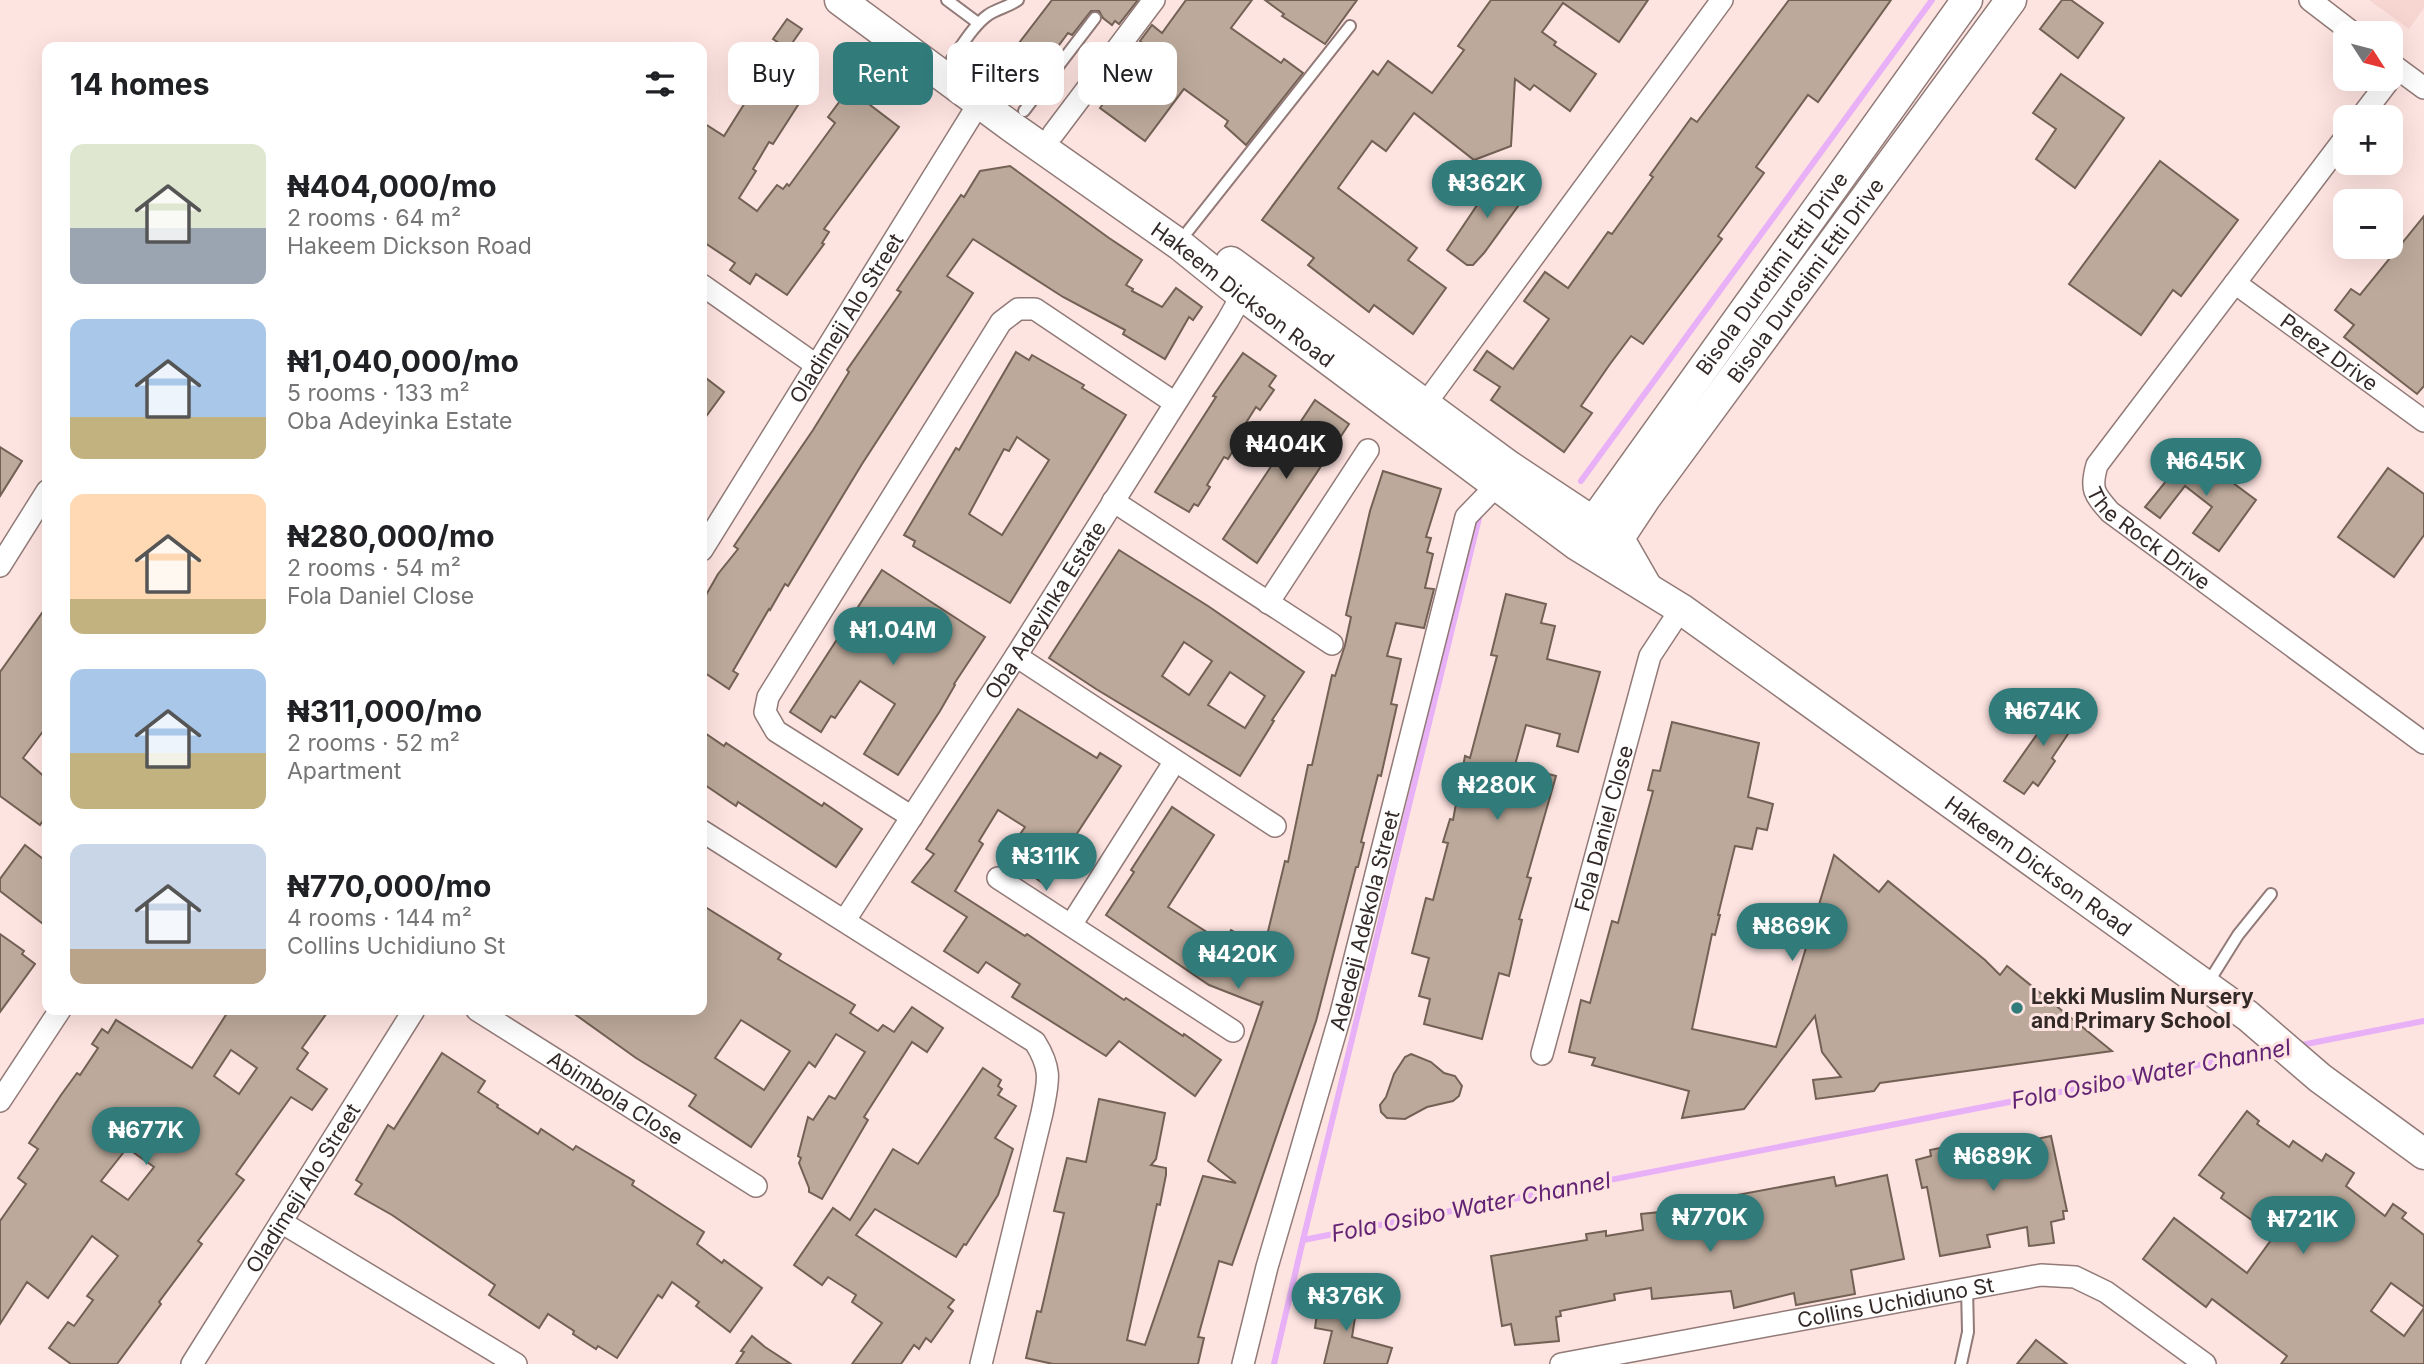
<!DOCTYPE html>
<html lang="en">
<head>
<meta charset="utf-8">
<style>
	body { margin:0; font-family:Inter,sans-serif; background:#f6f6f6; color:#202124; height:100vh; display:flex; flex-direction:column; font-size:26px; white-space:nowrap }
	* { box-sizing:border-box; margin:0 }
	p { font-size:23px; color:#757577 }
	.icon { flex:none; width:38px; height:38px; fill:none; stroke:currentColor; stroke-width:2; stroke-linecap:round; stroke-linejoin:round }
	.map { position:relative; flex:1; overflow:hidden }
	.details { position:absolute; left:42px; top:42px; width:665px; height:973px; display:flex; flex-direction:column; background:#fff; border-radius:14px; box-shadow:0 7px 28px #0002 }
	.details>* { flex:none }
	.hud { position:absolute; left:728px; top:42px; width:665px; height:63px; display:flex; gap:14px }
	.needle { width:46px; rotate:126deg }
	.tools { position:absolute; left:2333px; top:21px; display:grid; gap:14px }
	.tools a { display:grid; place-items:center; width:70px; height:70px; border-radius:14px; background:#fff; box-shadow:0 7px 28px #0002; font-size:35px }
	.price { position:absolute; translate:-50% -60px; padding:0 16px; border-radius:24px; background:#327b7b; color:#fff; font-size:23px; line-height:46px; filter:drop-shadow(0 2px 4px #0008) }
	.price::after { content:''; position:absolute; left:50%; top:42px; width:21px; height:16px; margin-left:-10px; background:inherit; clip-path:polygon(0 0,100% 0,50% 100%) }
	.price.on { background:#222; color:#fff }
	ul { padding:0; list-style:none }
	li { display:flex; align-items:center; gap:21px; height:175px; padding:0 28px }
	li span { display:grid; place-items:center; flex:none; width:196px; height:140px; border-radius:14px; color:#555 }
	li>.icon { margin-inline-start:auto }
	span .icon { width:84px; height:84px; fill:#fffc; stroke-width:1 }
	li b { font-size:30px }
	h2 { display:flex; justify-content:space-between; align-items:center; height:84px; padding:0 28px; font-size:30px }
	.chip { padding:0 24px; border-radius:14px; background:#fff; box-shadow:0 7px 28px #0002; font-size:24px; line-height:63px }
	.chip.on { background:#327b7b; color:#fff }
	.map>svg:first-child { display:block }
</style>
</head>
<body>
<div class="map">
<svg width="2424" height="1364" viewBox="0 0 2424 1364">
	<rect width="100%" height="100%" fill="#fee4e1"/>
	<!-- built -->
	<path fill="#f7d6d1" d="M2369 0H2424V8L2409 29Z"/>
	<g fill="none" stroke-linecap="round" stroke-linejoin="round">
		<!-- stream -->
		<g stroke="#e8b1f7" stroke-width="6">
			<path d="M1581 481 1932 0"/>
			<path d="M2296 1046 2424 1021"/>
			<path d="M1303 1240 1479 518"/>
			<path d="M1274 1364 1303 1240 2275 1050"/>
		</g>
	</g>
	<!-- building -->
	<g fill="#bca99b" stroke="#726154" stroke-width="2" fill-rule="evenodd">
		<path d="M1052 0H1138L1119 24 1115 21 1112 25 1103 18 1099 11H1091L1072 35 1068 33 1042 68 1016 47Z"/>
		<path d="M1186 0H1252L1231 28 1281 63 1284 59 1303 73 1246 145 1225 126 1228 121 1184 89 1145 141 1100 108 1146 46 1140 41 1152 25 1162 33Z"/>
		<path d="M1265 0H1357L1325 44 1282 16 1284 14Z"/>
		<path d="M1491 0H1648L1619 42 1563 3 1542 32 1556 42 1554 45 1596 74 1570 111 1534 85 1530 90 1515 79 1511 146 1474 160 1414 113 1386 151 1372 141 1338 188 1417 248 1408 260 1446 288 1413 334 1374 305 1369 312 1308 265 1314 258 1262 220 1373 71 1378 75 1388 61 1432 93 1464 50 1458 46Z"/>
		<path d="M1789 0H1891L1818 102 1808 95 1756 167 1764 173 1718 236 1722 239 1643 344 1631 336 1610 364 1581 406 1592 413 1564 452 1491 400 1500 387 1474 370 1487 351 1513 369 1549 319 1524 301 1545 272 1568 288 1608 232 1612 234 1653 177 1650 175 1691 118 1697 122Z"/>
		<path d="M2062 0H2071L2103 23 2078 58 2040 29Z"/>
		<path d="M787 19 802 29 788 49 773 39Z"/>
		<path d="M777 52 816 77 773 144 769 142 753 169 756 171 739 198 757 211 777 185 783 189 787 184 789 186 835 123 828 117 849 89 899 127 824 229 829 232 822 243 824 244 787 295 756 274 750 284 730 270 735 263 702 241V122L724 136Z"/>
		<path d="M2061 74 2124 118 2075 188 2036 159 2056 129 2033 113Z"/>
		<path d="M2160 161 2238 220 2181 296 2173 290 2141 335 2069 284Z"/>
		<path d="M1010 166 1109 238 1142 260 1126 285 1133 289 1132 291 1162 307 1176 288 1202 307 1193 320 1189 317 1165 359 1123 334 1125 330 1063 297 973 239 947 276 973 293 862 464 788 586 785 584 770 610 769 609 733 671 738 674 729 689 702 671V602L718 574 738 549 734 546 813 430 849 372 847 370 901 292 897 290 961 195 964 197 980 171Z"/>
		<path d="M1500 171 1524 187 1516 199 1521 202 1484 253 1473 265H1467L1447 250Z"/>
		<path d="M2424 216V386L2417 394 2344 337 2354 325 2335 310 2351 289 2360 295Z"/>
		<path d="M1016 352 1029 360 1032 355 1084 385 1082 388 1126 415 1010 603 913 546 915 541 904 535 956 448 959 450ZM1017 437 1049 460 1002 535 969 514 1004 449 1009 451Z"/>
		<path d="M1243 353 1276 376 1269 386 1274 390 1260 410 1256 407 1237 437 1240 439 1228 459 1224 457 1207 485 1210 487 1198 506 1194 504 1189 512 1155 492 1216 397 1213 396Z"/>
		<path d="M702 375 724 392 702 422Z"/>
		<path d="M1315 400 1349 424 1257 563 1223 539Z"/>
		<path d="M0 447 22 461 0 496Z"/>
		<path d="M2192 449 2223 471 2221 474 2256 500 2219 551 2193 533 2212 507 2185 486 2160 518 2145 507Z"/>
		<path d="M2388 468 2424 494V535L2394 577 2338 537Z"/>
		<path d="M1383 471 1441 489 1426 537 1431 538 1427 552 1433 554 1425 588 1434 589 1424 628 1396 623 1387 656 1401 659 1391 704 1397 705 1381 776 1378 775 1361 842 1364 843 1358 867H1356L1316 1021 1232 1265 1219 1261 1198 1337 1204 1338 1198 1364H1053L1026 1358 1037 1311 1041 1312 1064 1213 1054 1211 1067 1158 1086 1162 1099 1099 1165 1113 1156 1159 1151 1165 1166 1168V1175L1160 1205 1157 1204 1127 1340 1145 1345 1203 1176 1236 1183 1208 1161 1263 1001 1260 1005 1209 985 1106 915 1134 872 1131 870 1172 807 1214 835 1168 907 1224 943 1231 930 1264 948 1285 861 1288 862 1308 765H1312L1332 675 1335 676 1345 645 1351 617 1346 615 1370 511Z"/>
		<path d="M1119 550 1208 606 1304 672 1272 720 1274 721 1240 776 1096 689 1049 658ZM1184 642 1212 661 1189 695 1162 676ZM1230 672 1265 696 1245 728 1208 705Z"/>
		<path d="M882 570 985 637 954 684 955 685 940 711 898 775 864 754 895 704 860 681 835 718 831 716 821 732 790 712Z"/>
		<path d="M1506 594 1546 604 1541 623 1555 626 1547 659 1600 672 1578 752 1557 746 1560 734 1526 725 1515 765 1556 776 1527 877 1531 878 1519 919 1522 920 1509 976 1499 973 1482 1039 1424 1024 1430 999 1419 996 1429 958 1412 953 1426 898 1433 900 1448 843 1443 842 1450 819 1453 820 1465 756 1470 758 1497 656 1491 655Z"/>
		<path d="M47 606V726L23 758 47 779V814L40 825 0 796V672Z"/>
		<path d="M2062 699 2082 713 2052 758 2055 761 2038 786 2033 782 2024 794 2004 781Z"/>
		<path d="M1018 709 1097 758 1100 753 1121 766 1044 884 1005 856 1025 827 998 810 979 841 983 844 955 891 1025 936 1027 934 1124 1000 1126 998 1183 1036 1184 1034 1221 1060 1195 1096 1119 1041 1106 1056 1033 1010 1012 997 1020 984 986 962 978 973 944 951 967 917 912 882 934 854 926 849Z"/>
		<path d="M1672 722 1759 743 1748 797 1773 804 1767 830 1757 828 1752 849 1735 846 1718 915H1720L1715 935 1712 934 1692 1029 1776 1047 1834 855 1879 892 1888 881 1985 960 2000 975 2007 966 2112 1051 1880 1083 1874 1091 1816 1099 1813 1080 1841 1077 1822 1052 1815 1016 1744 1109 1682 1118 1689 1091 1592 1065 1595 1058 1569 1052 1581 1000 1590 1003 1612 921 1618 923 1653 791 1648 790 1653 770 1660 771Z"/>
		<path d="M702 731 724 746 726 743 822 806 824 803 862 829 836 867 738 802 736 806 702 783Z"/>
		<path d="M25 845 47 862V927L0 891V879Z"/>
		<path d="M702 905 781 954 778 959 855 1005 850 1013 878 1031 883 1025 894 1032 912 1007 943 1028 927 1052 912 1042 864 1117 868 1120 822 1199 809 1192V1188L799 1163 801 1158 798 1156 808 1117 813 1120 829 1096 835 1099 865 1052 836 1034 815 1067 809 1062 751 1147 689 1106 696 1095 636 1058 569 1010H702ZM741 1020 790 1051 764 1090 715 1058Z"/>
		<path d="M0 934 24 951 22 954 35 964 0 1012Z"/>
		<path d="M229 1010H329L302 1048 308 1053 297 1069 327 1089 312 1110 291 1097 236 1174 244 1180 198 1241 202 1244 159 1302 161 1304 117 1364H71L49 1348 68 1322 74 1326 93 1300 87 1296 118 1256 92 1236 48 1298 27 1282 0 1324V1221L26 1184 18 1178 38 1149 29 1143 61 1095 77 1073 80 1075 98 1048 92 1044 102 1029 108 1033 116 1020 192 1068ZM231 1050 257 1068 239 1094 214 1076ZM127 1148 154 1167 128 1200 101 1181Z"/>
		<path d="M442 1053 485 1081 478 1092 498 1105 497 1107 538 1134 541 1129 573 1150 576 1146 634 1181 632 1185 704 1232 697 1244 722 1263 724 1260 762 1288 730 1332 696 1306 699 1302 672 1282 662 1298 658 1295 617 1358 598 1346 596 1349 573 1334 574 1331 548 1314 539 1328 489 1295 495 1285 392 1215 355 1194 362 1184 356 1180 388 1125 394 1129Z"/>
		<path d="M1411 1054 1431 1062 1444 1073 1455 1076 1462 1086 1459 1096 1453 1101 1427 1107 1405 1119 1387 1118 1381 1112 1380 1105 1386 1097 1394 1074 1405 1057Z"/>
		<path d="M983 1068 1001 1080 998 1086 1002 1089 998 1095 1016 1106 995 1138 1013 1149 998 1195 966 1245 964 1244 956 1257 875 1209 856 1235 954 1300 948 1307 953 1311 931 1342 926 1338 919 1349 914 1345 901 1364H852L882 1323 852 1302 856 1295 828 1277 822 1285 794 1265 833 1208 850 1220 893 1149 918 1164Z"/>
		<path d="M2247 1111 2259 1121 2257 1124 2289 1147 2293 1141 2322 1161 2326 1154 2354 1173 2346 1186 2385 1216 2393 1204 2406 1213 2402 1218 2424 1235V1307L2391 1283 2371 1311 2404 1336 2424 1308V1364H2281L2287 1356 2212 1299 2206 1307 2143 1259 2174 1218 2247 1273 2274 1236 2221 1198 2224 1193 2199 1175Z"/>
		<path d="M2051 1136 2067 1211H2063L2064 1219 2051 1222 2054 1243 2029 1246 2027 1227 1987 1235 1990 1247 1940 1256 1927 1187 1922 1188 1916 1160 1931 1156 1930 1150 1945 1147 1946 1153 1982 1145 1983 1150Z"/>
		<path d="M1887 1175 1904 1259 1851 1270 1855 1294 1796 1305 1794 1293 1734 1308 1731 1291 1652 1299 1651 1288 1614 1294 1615 1300 1560 1311 1561 1316 1556 1317 1559 1341 1515 1345 1511 1324 1502 1326 1491 1256 1587 1240 1586 1234 1606 1231V1236L1643 1230 1641 1214 1711 1207 1710 1200 1834 1177 1836 1186Z"/>
		<path d="M1320 1292 1358 1298 1352 1337 1392 1348 1387 1364H1324L1332 1331 1315 1328Z"/>
		<path d="M752 1336 765 1347 791 1364H736L744 1352 741 1351Z"/>
		<path d="M2036 1340 2067 1364H2017Z"/>
	</g>
	<g fill="none" stroke-linecap="round" stroke-linejoin="round">
		<!-- lane casing -->
		<g stroke="#917a77" stroke-width="14">
			<g id="lane">
				<path d="M947 0 978 23"/>
				<path d="M952 59C963 44 973 26 988 15 997 9 1008 7 1018 0"/>
				<path d="M1024 111 1095 18"/>
				<path d="M1188 231 1350 26"/>
				<path d="M2208 983 2238 935 2271 894"/>
				<path d="M1961 1364 1968 1332 1967 1288"/>
			</g>
		</g>
		<!-- street casing -->
		<g stroke="#917a77" stroke-width="24">
			<g id="street">
				<path d="M2310 0 2353 33"/>
				<path d="M2390 63 2424 88"/>
				<path d="M2361 117 2390 79"/>
				<path d="M1053 134 1154 0"/>
				<path id="s1" d="M2345 138 2097 465C2090 489 2094 494 2110 512L2424 743"/>
				<path id="s2" d="M2235 283 2424 421"/>
				<path d="M702 285 816 365"/>
				<path d="M1426 403 1722 0"/>
				<path d="M1113 501 1332 644"/>
				<path id="s3" d="M702 550 989 87"/>
				<path d="M0 566 47 491"/>
				<path d="M1268 603 1368 450"/>
				<path d="M1016 656 1275 826"/>
				<path d="M912 817 776 731 765 712 768 697 1001 322 1018 309H1035L1175 403"/>
				<path d="M702 831 1035 1042C1053 1071 1048 1082 1042 1113L981 1364"/>
				<path d="M998 878 1233 1031"/>
				<path id="s4" d="M845 920 1016 656 1228 320 1242 295"/>
				<path d="M1071 925 1175 761"/>
				<path id="s5" d="M477 1010 756 1186"/>
				<path id="s6" d="M1542 1054 1650 656 1681 609"/>
				<path d="M0 1101 60 1010"/>
				<path d="M281 1222 516 1364"/>
				<path id="s7" d="M192 1364 414 1010"/>
				<path id="s8" d="M1243 1364 1267 1267 1341 1013 1466 517 1497 485"/>
				<path id="s9" d="M1561 1364 2041 1275 2075 1277 2106 1292 2205 1364"/>
			</g>
		</g>
		<!-- secondary casing -->
		<g stroke="#917a77" stroke-width="33">
			<g id="secondary">
				<path id="s10" d="M840 0 1012 127 1180 245 1242 295 1577 545 1681 609 2248 1016 2320 1078 2424 1154"/>
				<path d="M1231 262 1509 466 1619 539 1646 586"/>
				<path id="s11" d="M1584 535 1967 0"/>
				<path id="s12" d="M1609 553 1646 497 2011 0"/>
			</g>
		</g>
		<!-- lane -->
		<use href="#lane" stroke="#fff" stroke-width="10"/>
		<!-- street -->
		<use href="#street" stroke="#fff" stroke-width="21"/>
		<!-- secondary -->
		<use href="#secondary" stroke="#fff" stroke-width="30"/>
	</g>
	<!-- markers -->
	<circle fill="#327b7b" stroke="#fee4e1" stroke-width="2.5" cx="2017" cy="1008" r="7"/>
	<g text-anchor="middle" dominant-baseline="central" stroke-width="6" stroke-linejoin="round" paint-order="stroke">
		<!-- street labels -->
		<g font-size="21" fill="#332a28" stroke="#fee4e1">
			<text stroke="none"><textPath href="#s11" startOffset="322">Bisola Durotimi Etti Drive</textPath></text>
			<text stroke="none"><textPath href="#s12" startOffset="336">Bisola Durosimi Etti Drive</textPath></text>
			<text stroke="none"><textPath href="#s10" startOffset="499">Hakeem Dickson Road</textPath></text>
			<text stroke="none"><textPath href="#s3" startOffset="273">Oladimeji Alo Street</textPath></text>
			<text stroke="none"><textPath href="#s2" startOffset="117">Perez Drive</textPath></text>
			<text stroke="none"><textPath href="#s1" startOffset="509">The Rock Drive</textPath></text>
			<text stroke="none"><textPath href="#s4" startOffset="369">Oba Adeyinka Estate</textPath></text>
			<text stroke="none"><textPath href="#s6" startOffset="234">Fola Daniel Close</textPath></text>
			<text stroke="none"><textPath href="#s10" startOffset="1479">Hakeem Dickson Road</textPath></text>
			<text stroke="none"><textPath href="#s8" startOffset="460">Adedeji Adekola Street</textPath></text>
			<text stroke="none"><textPath href="#s5" startOffset="164">Abimbola Close</textPath></text>
			<text stroke="none"><textPath href="#s7" startOffset="208">Oladimeji Alo Street</textPath></text>
			<text stroke="none"><textPath href="#s9" startOffset="340">Collins Uchidiuno St</textPath></text>
		</g>
		<!-- poi labels -->
		<g font-size="21" font-weight="bold" fill="#332a28" stroke="#fee4e1" text-anchor="start">
			<text x="2031" y="996">Lekki Muslim Nursery<tspan x="2031" dy="24">and Primary School</tspan></text>
		</g>
		<!-- water labels -->
		<g font-size="23" font-style="italic" fill="#632374" stroke="#fee4e1">
			<text transform="translate(2151 1074) rotate(-11)">Fola Osibo Water Channel</text>
			<text transform="translate(1471 1207) rotate(-11)">Fola Osibo Water Channel</text>
		</g>
	</g>
</svg>
<div class="tools">
<a><svg class="needle" viewBox="-14 -14 28 28"><path d="M0-13l5 13h-10z" fill="#e53935"/><path d="M0 13l5-13h-10z" fill="#757577"/></svg></a>
<a>+</a>
<a>−</a>
</div>
<b class="price" style="left:1487px;top:220px">₦362K</b>
<b class="price on" style="left:1286px;top:481px">₦404K</b>
<b class="price" style="left:2206px;top:498px">₦645K</b>
<b class="price" style="left:893px;top:667px">₦1.04M</b>
<b class="price" style="left:2043px;top:748px">₦674K</b>
<b class="price" style="left:1497px;top:822px">₦280K</b>
<b class="price" style="left:1046px;top:893px">₦311K</b>
<b class="price" style="left:1792px;top:963px">₦869K</b>
<b class="price" style="left:1238px;top:991px">₦420K</b>
<b class="price" style="left:146px;top:1167px">₦677K</b>
<b class="price" style="left:1993px;top:1193px">₦689K</b>
<b class="price" style="left:1710px;top:1254px">₦770K</b>
<b class="price" style="left:2303px;top:1256px">₦721K</b>
<b class="price" style="left:1346px;top:1333px">₦376K</b>
<div class="hud">
<a class="chip">Buy</a>
<a class="chip on">Rent</a>
<a class="chip">Filters</a>
<a class="chip">New</a>
</div>
<section class="details">
<h2>14 homes<svg class="icon" aria-label="filters" viewBox="0 0 24 24"><path d="M4 7h16M4 17h16"/><circle cx="9" cy="7" r="2"/><circle cx="15" cy="17" r="2"/></svg></h2>
<ul>
<li><span style="background:linear-gradient(#dfe7d0 60%,#9aa5b1 0)"><svg class="icon" aria-label="home" viewBox="0 0 24 24"><path d="M3 11l9-7 9 7M6 9v11h12V9"/></svg></span><div><b>₦404,000/mo</b><p>2 rooms · 64 m²</p><p>Hakeem Dickson Road</p></div></li>
<li><span style="background:linear-gradient(#a9c7e8 70%,#c2b280 0)"><svg class="icon" aria-label="home" viewBox="0 0 24 24"><path d="M3 11l9-7 9 7M6 9v11h12V9"/></svg></span><div><b>₦1,040,000/mo</b><p>5 rooms · 133 m²</p><p>Oba Adeyinka Estate</p></div></li>
<li><span style="background:linear-gradient(#ffd9b3 75%,#c2b280 0)"><svg class="icon" aria-label="home" viewBox="0 0 24 24"><path d="M3 11l9-7 9 7M6 9v11h12V9"/></svg></span><div><b>₦280,000/mo</b><p>2 rooms · 54 m²</p><p>Fola Daniel Close</p></div></li>
<li><span style="background:linear-gradient(#a9c7e8 60%,#c2b280 0)"><svg class="icon" aria-label="home" viewBox="0 0 24 24"><path d="M3 11l9-7 9 7M6 9v11h12V9"/></svg></span><div><b>₦311,000/mo</b><p>2 rooms · 52 m²</p><p>Apartment</p></div></li>
<li><span style="background:linear-gradient(#c9d6e8 75%,#b9a48a 0)"><svg class="icon" aria-label="home" viewBox="0 0 24 24"><path d="M3 11l9-7 9 7M6 9v11h12V9"/></svg></span><div><b>₦770,000/mo</b><p>4 rooms · 144 m²</p><p>Collins Uchidiuno St</p></div></li>
</ul>
</section>
</div>
</body>
</html>
